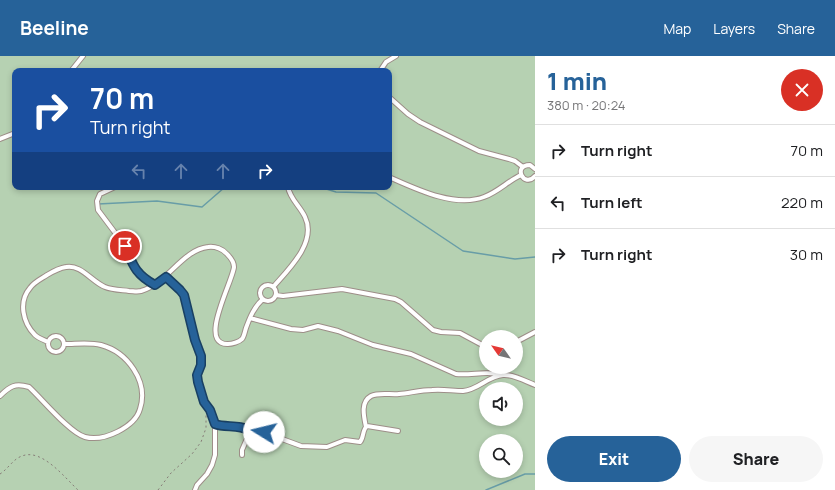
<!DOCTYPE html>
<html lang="en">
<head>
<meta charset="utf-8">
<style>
	body { margin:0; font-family:Manrope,sans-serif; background:#f6f6f6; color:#202124; height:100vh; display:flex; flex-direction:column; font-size:15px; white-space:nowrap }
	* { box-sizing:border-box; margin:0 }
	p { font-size:13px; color:#757577 }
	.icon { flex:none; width:22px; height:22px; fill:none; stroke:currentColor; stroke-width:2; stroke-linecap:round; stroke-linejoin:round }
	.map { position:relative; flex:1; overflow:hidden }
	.sheet { display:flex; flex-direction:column; background:#fff; width:300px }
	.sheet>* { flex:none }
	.top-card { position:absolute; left:12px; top:12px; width:380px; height:122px; border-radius:8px; box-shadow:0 2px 6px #0003; background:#1a4fa0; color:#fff; overflow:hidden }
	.needle { width:26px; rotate:304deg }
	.tools { position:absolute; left:479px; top:274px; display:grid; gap:8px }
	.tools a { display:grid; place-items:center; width:44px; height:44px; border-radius:50%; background:#fff; box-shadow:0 2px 6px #0003; font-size:20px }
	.pin { position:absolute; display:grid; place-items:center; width:34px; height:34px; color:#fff; margin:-17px; border:2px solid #fff; border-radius:50%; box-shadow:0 1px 4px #0007 }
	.me { position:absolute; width:44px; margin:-22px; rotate:279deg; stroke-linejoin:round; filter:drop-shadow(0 0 3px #0008) }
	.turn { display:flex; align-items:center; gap:14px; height:84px; padding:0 12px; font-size:18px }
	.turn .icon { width:52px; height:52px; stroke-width:2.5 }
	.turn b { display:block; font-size:28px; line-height:34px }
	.lanes { display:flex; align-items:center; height:38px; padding:0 12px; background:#0003; justify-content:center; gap:20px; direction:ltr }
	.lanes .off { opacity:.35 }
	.round { display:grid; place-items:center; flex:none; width:42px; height:42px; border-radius:21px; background:#f6f6f6 }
	.head { display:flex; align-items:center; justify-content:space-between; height:68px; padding:0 12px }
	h1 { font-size:24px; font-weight:800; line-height:30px; color:#266299 }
	.primary-button { display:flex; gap:8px; margin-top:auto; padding:8px 12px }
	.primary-button a { flex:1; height:46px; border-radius:24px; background:#266299; color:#fff; font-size:16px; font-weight:800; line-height:46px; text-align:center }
	.primary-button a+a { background:#f6f6f6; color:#202124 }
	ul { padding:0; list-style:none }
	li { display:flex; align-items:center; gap:12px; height:52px; padding:0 12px; border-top:1px solid #e0e0e0 }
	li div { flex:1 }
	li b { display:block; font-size:15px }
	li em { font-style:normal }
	header { display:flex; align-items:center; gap:24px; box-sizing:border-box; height:56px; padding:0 20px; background:#266299; color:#fff }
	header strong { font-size:19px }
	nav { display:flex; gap:22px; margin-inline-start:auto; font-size:14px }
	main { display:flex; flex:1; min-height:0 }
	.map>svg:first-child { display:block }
	.green { fill:#b6d1b2; fill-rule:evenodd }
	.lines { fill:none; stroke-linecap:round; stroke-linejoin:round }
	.stream { stroke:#689da7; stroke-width:1.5 }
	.minor-casing { stroke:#9d8e88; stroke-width:6 }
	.path { stroke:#867c77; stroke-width:1; stroke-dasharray:2 3; stroke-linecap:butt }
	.minor { stroke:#fff; stroke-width:4 }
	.route-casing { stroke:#194063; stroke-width:10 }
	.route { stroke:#266299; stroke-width:7 }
</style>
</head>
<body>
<header>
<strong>Beeline</strong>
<nav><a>Map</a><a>Layers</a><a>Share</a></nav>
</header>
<main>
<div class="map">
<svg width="535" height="434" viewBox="0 0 535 434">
	<rect width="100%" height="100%" fill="#f8e8e1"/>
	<path class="green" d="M0 0H535V434H0ZM15 15H389V131H15ZM486 281H516V311H486ZM486 333H516V363H486ZM486 385H516V415H486Z"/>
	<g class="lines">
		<path class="stream" d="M320 131 336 136 376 137 463 195 515 203 535 201
			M98 148 157 145 202 151 225 131
			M486 434 525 418H535"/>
		<defs>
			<path id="minor" d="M71 15 83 0
				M380 15 386 6 396 0
				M389 41 408 58 420 66 479 95 509 103 515 105 523 111
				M0 83 15 77
				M535 113 530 109C512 109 524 133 535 120
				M389 121C416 133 455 152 484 141 498 136 508 125 521 119
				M115 131 100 138 97 145 98 154 125 190 131 206 139 217 147 224 155 229
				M166 221 180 234 184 239 195 285 201 300V309L197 319 198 326 204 346 210 354 215 368V399L212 409 207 418 197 429 195 434
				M260 237a8 8 0 1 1 16 0a8 8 0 1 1-16 0Z
				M274 230C289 213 317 186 305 161 300 150 290 143 288 131
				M276 239 283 240 342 233 395 243 401 246 433 274 441 276 460 277 486 291
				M250 262 291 273 303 274 318 270 338 275 373 289 411 298 456 318C469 320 490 314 500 319
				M48 288a8 8 0 1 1 16 0a8 8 0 1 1-16 0Z
				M48 286C44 284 38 282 35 279 23 267 18 246 30 232 34 226 41 223 47 219 52 216 59 212 66 211 81 208 92 226 105 231 112 234 121 234 129 235 133 235 137 236 141 235 168 227 182 194 208 191 215 190 223 193 227 198 230 201 234 206 234 211 233 225 197 289 228 288 232 288 239 286 242 283 244 281 245 275 246 272 250 261 254 251 263 243
				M516 286 535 276
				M0 340C10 330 15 327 29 331 42 343 70 377 85 381 104 386 135 371 140 353 149 325 127 296 101 289 90 286 76 288 65 288
				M215 368C226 372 238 370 248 374L249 378 242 394V399
				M366 371C364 361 360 346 371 340 379 336 391 339 399 338 410 337 421 334 432 334 443 333 453 335 463 335 478 334 488 320 503 319 513 318 525 325 535 329
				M249 375 252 374 263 376 301 390 327 391 345 384 360 386C364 382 362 374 367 370L398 375"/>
		</defs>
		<use href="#minor" class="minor-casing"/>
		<path class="path" d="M0 418C8 413 13 403 22 400 42 392 65 422 78 434
			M158 434 171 417 192 398 201 386 206 372V358"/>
		<use href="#minor" class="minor"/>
	</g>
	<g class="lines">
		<defs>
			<path id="route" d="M125 190C133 209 135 218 155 229L166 221 180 234 184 239 195 284 201 300V309L197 319 198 326 204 346 210 354 215 368C225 372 241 368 249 375L252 374 264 376"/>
		</defs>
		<use href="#route" class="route-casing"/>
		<use href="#route" class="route"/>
	</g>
</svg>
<div class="tools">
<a><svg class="needle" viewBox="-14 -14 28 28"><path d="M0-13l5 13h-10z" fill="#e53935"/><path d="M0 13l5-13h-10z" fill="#757577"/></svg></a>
<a><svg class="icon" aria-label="sound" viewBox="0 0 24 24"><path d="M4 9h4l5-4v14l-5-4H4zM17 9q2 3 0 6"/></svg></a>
<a><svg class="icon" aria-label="search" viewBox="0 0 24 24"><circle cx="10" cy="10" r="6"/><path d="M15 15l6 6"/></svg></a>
</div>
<div class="pin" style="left:125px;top:190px;background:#d93025"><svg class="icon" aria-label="arrive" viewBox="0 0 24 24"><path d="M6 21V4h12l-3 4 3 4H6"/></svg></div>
<svg class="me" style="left:264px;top:376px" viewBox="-20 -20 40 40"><circle r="19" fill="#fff"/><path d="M0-13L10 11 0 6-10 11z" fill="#266299"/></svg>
<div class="top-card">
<div class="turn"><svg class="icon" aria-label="right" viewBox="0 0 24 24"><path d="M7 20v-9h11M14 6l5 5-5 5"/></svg><div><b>70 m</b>Turn right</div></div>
<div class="lanes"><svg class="icon off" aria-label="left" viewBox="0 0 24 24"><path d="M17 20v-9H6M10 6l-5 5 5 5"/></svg><svg class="icon off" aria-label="ahead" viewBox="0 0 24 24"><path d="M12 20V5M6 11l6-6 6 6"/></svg><svg class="icon off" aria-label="ahead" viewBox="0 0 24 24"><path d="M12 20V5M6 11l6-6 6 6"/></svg><svg class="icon" aria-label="right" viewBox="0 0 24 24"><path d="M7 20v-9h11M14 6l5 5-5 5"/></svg></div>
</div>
</div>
<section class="sheet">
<div class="head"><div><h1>1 min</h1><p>380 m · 20:24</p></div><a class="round" style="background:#d93025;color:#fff"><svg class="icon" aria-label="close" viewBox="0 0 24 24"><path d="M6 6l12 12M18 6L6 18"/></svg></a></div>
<ul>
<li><svg class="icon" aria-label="right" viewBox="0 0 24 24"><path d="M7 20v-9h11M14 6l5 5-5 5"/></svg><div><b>Turn right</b></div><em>70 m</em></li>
<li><svg class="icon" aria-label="left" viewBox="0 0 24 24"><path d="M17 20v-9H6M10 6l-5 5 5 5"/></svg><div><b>Turn left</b></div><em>220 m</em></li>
<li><svg class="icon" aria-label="right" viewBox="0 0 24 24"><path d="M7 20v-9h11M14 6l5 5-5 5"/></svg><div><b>Turn right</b></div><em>30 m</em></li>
</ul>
<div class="primary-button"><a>Exit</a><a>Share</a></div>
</section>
</main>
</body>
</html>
